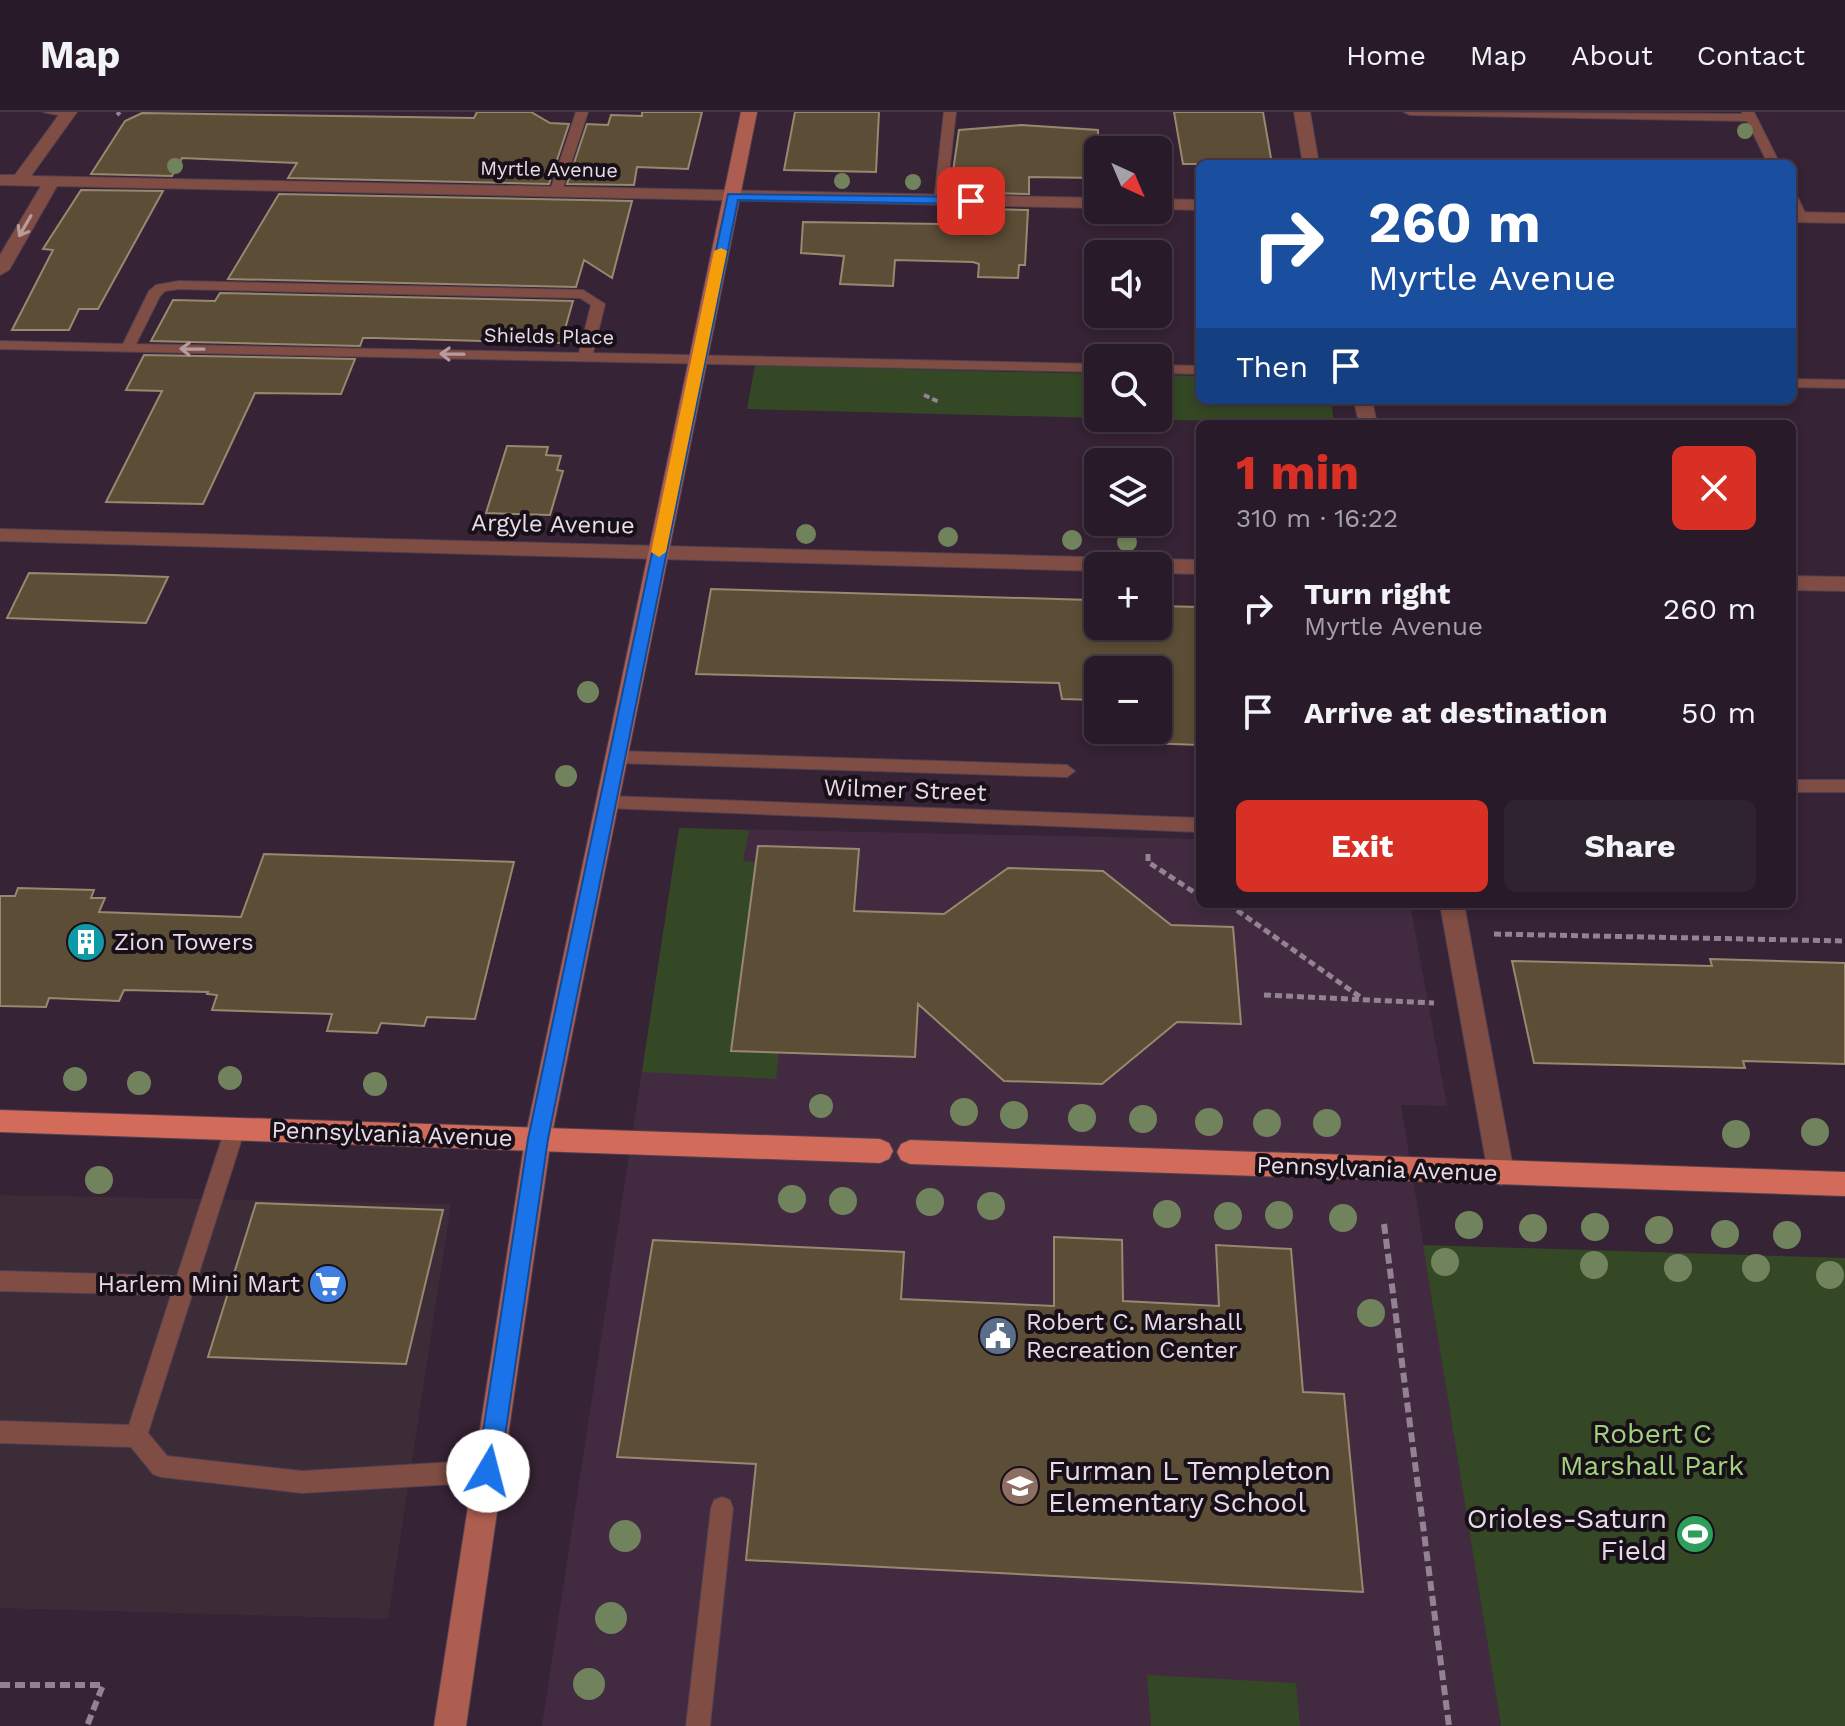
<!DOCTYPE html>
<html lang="en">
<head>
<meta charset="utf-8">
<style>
	body { margin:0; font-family:"Work Sans",sans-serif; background:#302330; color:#f1f3f6; height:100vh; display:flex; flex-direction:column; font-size:30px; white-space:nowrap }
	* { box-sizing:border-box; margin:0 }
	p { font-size:26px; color:#a5a1a8 }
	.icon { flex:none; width:44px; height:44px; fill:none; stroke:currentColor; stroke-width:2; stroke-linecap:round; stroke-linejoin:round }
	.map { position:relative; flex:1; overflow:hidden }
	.side { position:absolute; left:1196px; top:308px; width:600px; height:488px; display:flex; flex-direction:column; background:#281a28; border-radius:12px; box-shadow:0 4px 12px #0003,0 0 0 2px #443845 }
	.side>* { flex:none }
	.top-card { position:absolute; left:1196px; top:48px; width:600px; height:244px; border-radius:12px; box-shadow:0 4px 12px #0003,0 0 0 2px #443845; background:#1a4fa0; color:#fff; overflow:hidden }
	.needle { width:52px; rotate:136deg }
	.controls { position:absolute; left:1084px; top:24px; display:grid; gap:16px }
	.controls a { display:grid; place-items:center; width:88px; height:88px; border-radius:12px; background:#281a28; box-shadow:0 4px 12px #0003,0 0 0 2px #443845; font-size:40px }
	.pin { position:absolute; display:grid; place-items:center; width:68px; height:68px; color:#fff; margin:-34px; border-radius:16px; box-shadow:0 4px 12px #0006 }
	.me { position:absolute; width:88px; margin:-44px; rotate:8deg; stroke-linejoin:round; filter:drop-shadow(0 0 6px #0008) }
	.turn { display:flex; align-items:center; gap:28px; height:168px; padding:0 40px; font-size:36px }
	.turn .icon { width:104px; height:104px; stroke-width:2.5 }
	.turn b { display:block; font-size:56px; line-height:68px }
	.then { display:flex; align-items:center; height:76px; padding:0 40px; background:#0003; gap:16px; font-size:30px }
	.round { display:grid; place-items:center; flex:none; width:84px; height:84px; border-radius:12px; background:#302330 }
	.headline { display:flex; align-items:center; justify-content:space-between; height:136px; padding:0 40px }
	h1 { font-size:48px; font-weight:700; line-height:60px; color:#d93025 }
	.cta { display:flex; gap:16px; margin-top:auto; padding:16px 40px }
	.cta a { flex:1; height:92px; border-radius:12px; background:#d93025; color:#fff; font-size:32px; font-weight:700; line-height:92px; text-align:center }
	.cta a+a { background:#302330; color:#f1f3f6 }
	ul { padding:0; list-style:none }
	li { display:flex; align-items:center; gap:24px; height:104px; padding:0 40px }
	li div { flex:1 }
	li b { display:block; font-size:30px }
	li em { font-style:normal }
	header { display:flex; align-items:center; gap:48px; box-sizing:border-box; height:112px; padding:0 40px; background:#281a28; border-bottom:2px solid #443845 }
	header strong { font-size:38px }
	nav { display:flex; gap:44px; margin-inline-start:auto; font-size:28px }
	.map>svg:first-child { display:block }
	.commercial { fill:#3c2c38 }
	.built { fill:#422b41 }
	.green { fill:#344825 }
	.building { fill:#5c4d36; stroke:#98886f; stroke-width:2 }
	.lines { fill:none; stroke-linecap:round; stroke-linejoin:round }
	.lane-casing { stroke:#524051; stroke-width:2 }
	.street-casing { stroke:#524051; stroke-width:2 }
	.secondary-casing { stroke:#524051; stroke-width:2 }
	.primary-casing { stroke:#524051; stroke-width:2 }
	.path-far2 { stroke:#938392; stroke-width:4; stroke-dasharray:6 3; stroke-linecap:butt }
	.path-far1 { stroke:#938392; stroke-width:5; stroke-dasharray:7 4; stroke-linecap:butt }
	.path { stroke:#938392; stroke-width:6; stroke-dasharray:10 5; stroke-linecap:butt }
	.lane { fill:#7f4d43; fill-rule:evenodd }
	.street { fill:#7f4d43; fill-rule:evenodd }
	.secondary { fill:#ae5e50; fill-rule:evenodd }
	.primary { fill:#d26b59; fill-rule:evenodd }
	.tree { fill:#71835c }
	.oneway { stroke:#b99b9d }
	.route { fill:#1a73e8; stroke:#114b97; stroke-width:2 }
	.slow { fill:#f59e0b }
	.labels { text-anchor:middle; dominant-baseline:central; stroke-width:8; stroke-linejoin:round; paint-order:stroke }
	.far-street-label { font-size:20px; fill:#e8dbe7; stroke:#181018 }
	.street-label { font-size:24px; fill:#e8dbe7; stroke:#181018 }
	.poi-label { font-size:24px; fill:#e8dbe7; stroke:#181018; text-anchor:start }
	.near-park-label { font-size:28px; fill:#a1d27b; stroke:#181018 }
	.near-poi-label { font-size:28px; fill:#e8dbe7; stroke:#181018; text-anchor:start }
</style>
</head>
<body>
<header>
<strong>Map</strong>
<nav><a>Home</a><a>Map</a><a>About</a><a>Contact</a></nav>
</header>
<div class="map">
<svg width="1845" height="1614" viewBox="0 0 1845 1614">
	<rect width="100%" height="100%" fill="#362335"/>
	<path class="commercial" d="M0 1083 451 1092 388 1507 0 1496Z"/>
	<path class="built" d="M679 716 1200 727V792H1410L1447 994 1401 993 1501 1614H542Z"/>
	<path class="green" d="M755 253 1098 262V306H1158V263L1200 264V288H1331L1334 312 747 297Z
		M679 716 749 718 743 749 756 750 731 938 779 940 776 967 642 960Z
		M1423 1133 1845 1146V1614H1501Z
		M1147 1563 1296 1571 1300 1614H1151Z"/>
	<path class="building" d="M477 0H531L550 11 569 12 549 72 288 66 297 51 182 46 172 64 91 62 125 9 142 1 474 6Z
		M642 0H702L688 57 637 55 634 73 567 72 587 12 608 13 611 3 642 4Z
		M795 0H879L876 60 784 58Z
		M1174 0H1263L1272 52H1183Z
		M1021 13 1098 18V66L1029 65V82L950 80 959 18Z
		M81 78 163 79 98 197H79L69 218H12L53 138 43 137Z
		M279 82 632 89 612 166 584 148 576 175 228 167Z
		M947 96 1028 98 1025 153H1019L1018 166 978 165 979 152 973 150 895 148 893 174 840 172 844 144 801 141 803 110 944 112Z
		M220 181 573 189 561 231 375 226H363L360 234 151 229 173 188 215 189Z
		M144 243 355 247 341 282 255 281 203 392 106 390 162 279 126 278Z
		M507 334 548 335 546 343 561 344 557 358 563 359 550 403 486 401Z
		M29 461 113 463 168 465 146 511 7 506Z
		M711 477 1090 488V491L1098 492V514H1158V494L1200 495V633L1145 631 1144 618H1158V558H1098V588L1062 587 1059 571 696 562Z
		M758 734 859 737 854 799 944 802 1008 756 1103 759 1171 813 1233 815 1241 912 1177 910 1102 972 1004 969 918 892 915 945 731 939Z
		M264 742 514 750 475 907 427 905 424 914 381 911 377 921 327 919 332 902 212 898 217 883 207 882 208 880 124 878 119 889 49 886 46 895 0 894V784H15L18 776 94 778 91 786H105L99 800 241 805Z
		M1710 847 1845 851V952L1743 949 1745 956 1534 951 1512 849 1712 854Z
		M256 1091 443 1098 406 1252 208 1245Z
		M1054 1125 1122 1128 1123 1189 1219 1194 1216 1133 1291 1137 1303 1280 1344 1282 1363 1480 746 1448 756 1352 617 1345 653 1128 904 1140 901 1187 1054 1194Z"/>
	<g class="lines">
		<defs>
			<path id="lane" d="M43 0H71L73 2 67 5Z
				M576 0H588L562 79 552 82 550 79Z
				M944 0H956L946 88 940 92 934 88Z
				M1404 0 1743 2 1742 0H1754L1780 52H1768L1747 9 1410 3Z
				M1792 82 1798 86 1807 105 1805 108 1795 105Z
				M179 169 583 178 605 192 593 241 1098 252V260L0 237V229L123 232 149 179 156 173ZM179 177 580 186 591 193 579 241 136 232 160 184 165 179Z
				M1158 253 1200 254V262L1158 261Z
				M1792 267 1845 268V276L1792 275Z
				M617 639 1067 653 1075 659 1067 665 617 651 609 645Z
				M1792 668H1845V680H1792Z
				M607 684 1200 706V720L607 696 598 690Z
				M235 1009 242 1011 245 1017 148 1321 167 1344 302 1359 488 1348 496 1351 499 1359 496 1367 488 1370 302 1381 161 1365 153 1362 131 1335 0 1331V1309L129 1313 171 1183 0 1179V1159L177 1164 225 1017 228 1011Z
				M722 1385 730 1388 733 1396 710 1614H686L711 1396 714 1388Z"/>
			<path id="street" d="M61 0H77L31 64 1098 86V96L57 74 9 158 0 163V143L41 74 0 73V63H15Z
				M1294 0H1310L1319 52H1303Z
				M1158 87 1200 88V98L1158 97Z
				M1792 100 1845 101V111L1792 110Z
				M1354 288H1372L1377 312H1359Z
				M0 417 1200 448V462L1158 461V454H1098V459L0 429Z
				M1792 464 1845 465V479L1792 478Z
				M1440 792H1464L1514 1061 1510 1069 1501 1073 1492 1069 1488 1061Z"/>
			<path id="secondary" d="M741 0H757L551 1027 466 1614H434L525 1027Z"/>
			<path id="primary" d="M0 998 880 1027 889 1031 893 1039 889 1047 880 1051 0 1020Z
				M910 1028 1845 1060V1084L910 1052 901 1048 897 1040 901 1032Z"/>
		</defs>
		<use href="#lane" class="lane-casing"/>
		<use href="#street" class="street-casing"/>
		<use href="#secondary" class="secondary-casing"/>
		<use href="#primary" class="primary-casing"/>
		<path class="path-far2" d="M117 3 120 0
			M924 283 939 290"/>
		<path class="path-far1" d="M1148 742V750L1200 784
			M1228 792 1363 887
			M1494 822 1845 829
			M1264 883 1434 891"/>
		<path class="path" d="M1384 1112 1449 1614
			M0 1573H103L87 1614"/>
		<use href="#lane" class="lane"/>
		<use href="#street" class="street"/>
		<use href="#secondary" class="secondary"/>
		<use href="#primary" class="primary"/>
	</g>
	<g class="tree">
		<circle cx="1745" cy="19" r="8"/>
		<circle cx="175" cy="54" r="8"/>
		<circle cx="842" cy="69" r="8"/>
		<circle cx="913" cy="70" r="8"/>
		<circle cx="806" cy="422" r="10"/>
		<circle cx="948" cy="425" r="10"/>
		<circle cx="1072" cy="428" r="10"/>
		<circle cx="1127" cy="430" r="10"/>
		<circle cx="588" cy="580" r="11"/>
		<circle cx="566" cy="664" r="11"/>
		<circle cx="230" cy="966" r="12"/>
		<circle cx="75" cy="967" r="12"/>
		<circle cx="139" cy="971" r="12"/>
		<circle cx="375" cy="972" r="12"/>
		<circle cx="821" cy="994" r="12"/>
		<circle cx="964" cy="1000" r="14"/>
		<circle cx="1014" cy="1003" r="14"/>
		<circle cx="1082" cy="1006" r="14"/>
		<circle cx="1143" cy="1007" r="14"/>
		<circle cx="1209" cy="1010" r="14"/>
		<circle cx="1267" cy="1011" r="14"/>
		<circle cx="1327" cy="1011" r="14"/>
		<circle cx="1815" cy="1020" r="14"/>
		<circle cx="1736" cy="1022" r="14"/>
		<circle cx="99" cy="1068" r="14"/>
		<circle cx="792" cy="1087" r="14"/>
		<circle cx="843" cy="1089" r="14"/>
		<circle cx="930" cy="1090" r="14"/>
		<circle cx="991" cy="1094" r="14"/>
		<circle cx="1167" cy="1102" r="14"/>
		<circle cx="1279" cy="1103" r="14"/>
		<circle cx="1228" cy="1104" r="14"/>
		<circle cx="1343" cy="1106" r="14"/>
		<circle cx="1469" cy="1113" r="14"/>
		<circle cx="1595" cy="1115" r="14"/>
		<circle cx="1533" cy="1116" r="14"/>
		<circle cx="1659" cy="1118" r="14"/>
		<circle cx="1725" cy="1122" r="14"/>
		<circle cx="1787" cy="1123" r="14"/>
		<circle cx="1445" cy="1150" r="14"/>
		<circle cx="1594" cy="1153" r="14"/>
		<circle cx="1678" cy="1156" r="14"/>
		<circle cx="1756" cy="1156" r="14"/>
		<circle cx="1830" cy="1163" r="14"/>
		<circle cx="1371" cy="1201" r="14"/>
		<circle cx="625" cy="1424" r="16"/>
		<circle cx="611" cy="1506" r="16"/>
		<circle cx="589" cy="1572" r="16"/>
	</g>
	<defs><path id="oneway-shaft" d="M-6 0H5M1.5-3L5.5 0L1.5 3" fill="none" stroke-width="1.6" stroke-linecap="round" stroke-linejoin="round" transform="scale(2)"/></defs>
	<g class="oneway">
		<use href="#oneway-shaft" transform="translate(25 114) rotate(120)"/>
		<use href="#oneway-shaft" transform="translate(192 237) rotate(-179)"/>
		<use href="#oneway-shaft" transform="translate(452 242) rotate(-179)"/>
	</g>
	<path class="route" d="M728 82 971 85 977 89 971 92 738 88 548 1027 500 1359 496 1366 488 1370 480 1366 477 1359 528 1027Z"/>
	<path class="slow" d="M721 136 727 139 666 440 659 445 651 440 714 139Z"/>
	<defs>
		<symbol id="building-disc" viewBox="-11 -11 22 22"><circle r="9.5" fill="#0f9aa8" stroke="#181018"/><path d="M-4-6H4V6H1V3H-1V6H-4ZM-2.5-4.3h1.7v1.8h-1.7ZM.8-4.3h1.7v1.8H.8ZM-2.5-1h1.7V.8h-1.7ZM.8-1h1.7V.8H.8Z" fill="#fff"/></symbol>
		<symbol id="supermarket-disc" viewBox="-11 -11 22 22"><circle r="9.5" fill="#3f7fe0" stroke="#181018"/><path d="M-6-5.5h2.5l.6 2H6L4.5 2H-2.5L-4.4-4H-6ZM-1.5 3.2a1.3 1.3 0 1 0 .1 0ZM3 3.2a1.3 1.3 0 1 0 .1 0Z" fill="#fff"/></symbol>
		<symbol id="civic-disc" viewBox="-11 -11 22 22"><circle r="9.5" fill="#5c6f8a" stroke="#181018"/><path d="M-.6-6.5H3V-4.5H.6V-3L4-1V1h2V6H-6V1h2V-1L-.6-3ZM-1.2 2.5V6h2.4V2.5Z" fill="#fff"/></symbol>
		<symbol id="school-disc" viewBox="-11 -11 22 22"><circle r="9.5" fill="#8d6e63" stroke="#181018"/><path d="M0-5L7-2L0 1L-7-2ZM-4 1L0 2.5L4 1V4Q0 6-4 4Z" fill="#fff"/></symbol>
		<symbol id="stadium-disc" viewBox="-11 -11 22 22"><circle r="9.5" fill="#2e9e5b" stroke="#181018"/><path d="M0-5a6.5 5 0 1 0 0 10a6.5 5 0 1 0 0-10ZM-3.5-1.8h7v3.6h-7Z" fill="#fff"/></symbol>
	</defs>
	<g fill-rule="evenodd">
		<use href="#building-disc" x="64" y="808" width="44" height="44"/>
		<use href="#supermarket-disc" x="306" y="1150" width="44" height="44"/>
		<use href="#civic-disc" x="976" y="1202" width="44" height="44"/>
		<use href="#school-disc" x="998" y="1352" width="44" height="44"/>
		<use href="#stadium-disc" x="1673" y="1400" width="44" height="44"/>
	</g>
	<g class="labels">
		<g class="far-street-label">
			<text transform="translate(549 57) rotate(1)">Myrtle Avenue</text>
			<text transform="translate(549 224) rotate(1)">Shields Place</text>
		</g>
		<g class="street-label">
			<text transform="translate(553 412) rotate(1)">Argyle Avenue</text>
			<text transform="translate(905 678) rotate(2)">Wilmer Street</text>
			<text transform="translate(392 1022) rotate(2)">Pennsylvania Avenue</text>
			<text transform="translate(1377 1057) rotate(2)">Pennsylvania Avenue</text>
		</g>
		<g class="poi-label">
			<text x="114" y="830">Zion Towers</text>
			<text x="300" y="1172" text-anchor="end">Harlem Mini Mart</text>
			<text x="1026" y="1210">Robert C. Marshall<tspan x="1026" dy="28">Recreation Center</tspan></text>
		</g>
		<g class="near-park-label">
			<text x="1652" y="1321">Robert C<tspan x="1652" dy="32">Marshall Park</tspan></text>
		</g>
		<g class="near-poi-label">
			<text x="1048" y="1358">Furman L Templeton<tspan x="1048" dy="32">Elementary School</tspan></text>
			<text x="1667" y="1406" text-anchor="end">Orioles-Saturn<tspan x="1667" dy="32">Field</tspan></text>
		</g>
	</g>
</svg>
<div class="controls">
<a><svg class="needle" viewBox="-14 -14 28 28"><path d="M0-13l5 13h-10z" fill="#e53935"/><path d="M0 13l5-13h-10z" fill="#a5a1a8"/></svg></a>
<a><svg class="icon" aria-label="sound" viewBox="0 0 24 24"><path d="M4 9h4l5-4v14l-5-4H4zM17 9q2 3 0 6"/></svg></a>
<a><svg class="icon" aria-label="search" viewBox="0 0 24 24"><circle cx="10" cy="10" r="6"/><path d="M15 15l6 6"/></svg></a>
<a><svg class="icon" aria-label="layers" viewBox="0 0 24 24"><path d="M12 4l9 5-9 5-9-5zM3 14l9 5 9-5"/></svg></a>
<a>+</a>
<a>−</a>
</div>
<div class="pin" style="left:971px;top:89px;background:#d93025"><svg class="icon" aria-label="arrive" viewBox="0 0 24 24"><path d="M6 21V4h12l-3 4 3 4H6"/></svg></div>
<svg class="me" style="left:488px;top:1359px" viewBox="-20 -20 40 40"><circle r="19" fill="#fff"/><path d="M0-13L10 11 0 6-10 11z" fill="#1a73e8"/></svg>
<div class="top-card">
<div class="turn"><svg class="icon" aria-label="right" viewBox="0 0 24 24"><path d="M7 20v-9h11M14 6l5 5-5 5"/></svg><div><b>260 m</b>Myrtle Avenue</div></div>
<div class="then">Then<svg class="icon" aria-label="arrive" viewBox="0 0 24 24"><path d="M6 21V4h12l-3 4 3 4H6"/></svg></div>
</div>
<section class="side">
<div class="headline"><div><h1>1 min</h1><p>310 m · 16:22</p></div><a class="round" style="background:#d93025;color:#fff"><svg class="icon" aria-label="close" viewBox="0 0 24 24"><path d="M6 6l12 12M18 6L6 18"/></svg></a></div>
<ul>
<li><svg class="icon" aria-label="right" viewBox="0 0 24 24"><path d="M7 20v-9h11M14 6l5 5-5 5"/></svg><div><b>Turn right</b><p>Myrtle Avenue</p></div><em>260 m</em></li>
<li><svg class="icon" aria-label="arrive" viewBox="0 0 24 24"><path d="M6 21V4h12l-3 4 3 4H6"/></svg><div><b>Arrive at destination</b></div><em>50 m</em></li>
</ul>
<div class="cta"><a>Exit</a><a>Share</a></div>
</section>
</div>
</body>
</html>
